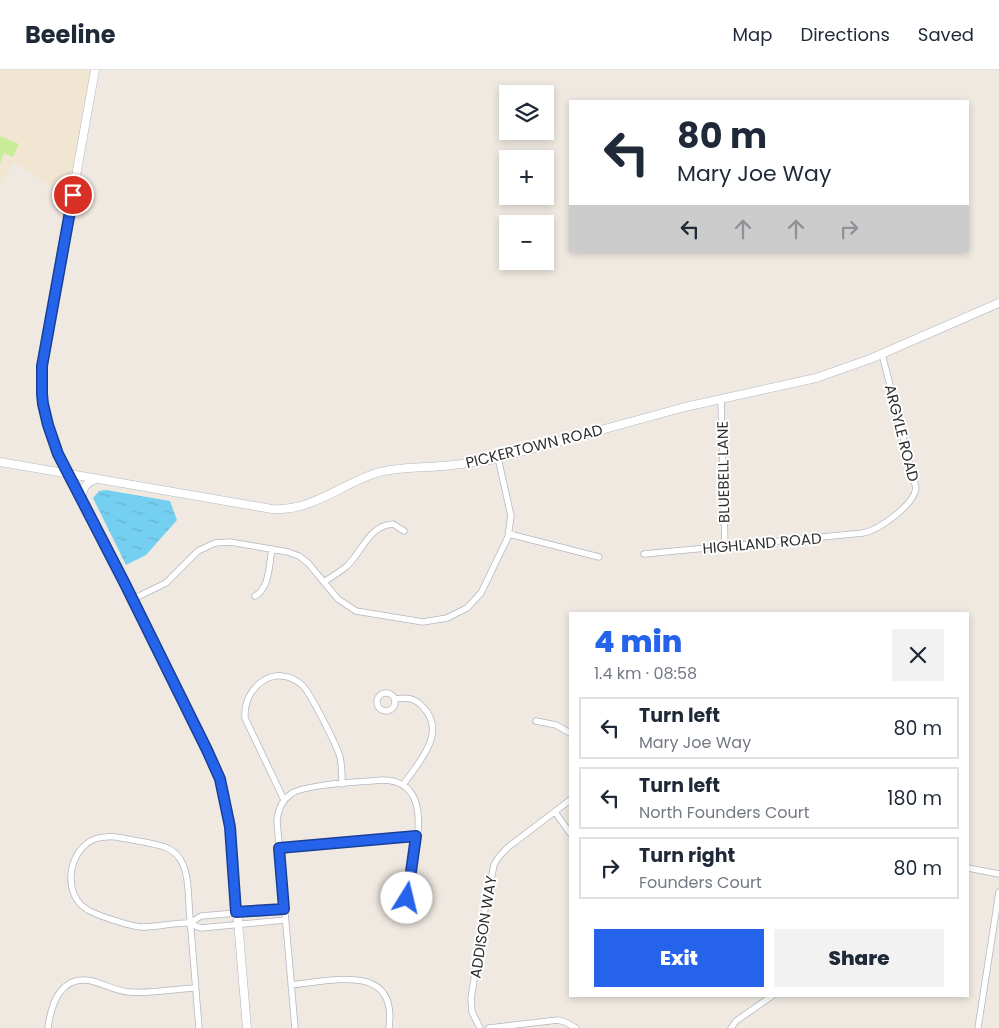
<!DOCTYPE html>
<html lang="en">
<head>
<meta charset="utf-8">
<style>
	body { margin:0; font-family:Poppins,sans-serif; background:#f2f2f3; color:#1f2937; height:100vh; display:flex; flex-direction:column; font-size:19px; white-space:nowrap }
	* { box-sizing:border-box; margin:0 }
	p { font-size:16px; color:#747a83 }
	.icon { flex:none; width:28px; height:28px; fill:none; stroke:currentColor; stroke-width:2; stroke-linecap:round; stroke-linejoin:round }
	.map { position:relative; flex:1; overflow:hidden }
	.side { position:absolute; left:569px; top:542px; width:400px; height:385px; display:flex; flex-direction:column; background:#fff; border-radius:0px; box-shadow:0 2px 8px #0003 }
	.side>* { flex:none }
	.banner { position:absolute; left:569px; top:30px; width:400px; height:152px; border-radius:0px; box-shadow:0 2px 8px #0003; background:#fff; color:#1f2937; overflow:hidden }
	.fabs { position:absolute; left:499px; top:15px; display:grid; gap:10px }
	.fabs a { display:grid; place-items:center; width:55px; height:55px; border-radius:0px; background:#fff; box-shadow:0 2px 8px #0003; font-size:25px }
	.pin { position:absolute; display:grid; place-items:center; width:42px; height:42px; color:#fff; margin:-21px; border:2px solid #fff; border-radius:50%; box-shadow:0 1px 5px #0007 }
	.me { position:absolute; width:55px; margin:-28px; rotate:9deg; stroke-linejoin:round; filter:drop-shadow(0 0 4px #0008) }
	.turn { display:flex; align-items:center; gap:18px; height:105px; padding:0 25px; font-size:22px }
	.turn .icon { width:65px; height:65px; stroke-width:2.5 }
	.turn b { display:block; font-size:35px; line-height:42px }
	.lanes { display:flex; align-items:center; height:48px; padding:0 25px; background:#0003; justify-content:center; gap:25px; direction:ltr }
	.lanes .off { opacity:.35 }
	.round { display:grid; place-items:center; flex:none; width:52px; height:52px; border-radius:0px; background:#f2f2f3 }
	.headline { display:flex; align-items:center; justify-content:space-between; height:85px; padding:0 25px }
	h1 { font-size:30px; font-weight:800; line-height:38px; color:#2563eb }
	.primary-button { display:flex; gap:10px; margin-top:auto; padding:10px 25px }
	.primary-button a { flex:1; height:58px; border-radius:0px; background:#2563eb; color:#fff; font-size:20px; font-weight:800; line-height:58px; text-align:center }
	.primary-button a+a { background:#f2f2f3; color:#1f2937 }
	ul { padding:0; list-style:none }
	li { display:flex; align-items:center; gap:15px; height:62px; margin:0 10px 8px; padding:0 15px; border:2px solid #e0e1e3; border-radius:0px }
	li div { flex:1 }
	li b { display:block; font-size:19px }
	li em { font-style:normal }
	header { display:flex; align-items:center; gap:30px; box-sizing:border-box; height:70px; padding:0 25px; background:#fff; border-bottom:1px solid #e0e1e3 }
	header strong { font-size:24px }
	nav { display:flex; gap:28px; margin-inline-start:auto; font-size:18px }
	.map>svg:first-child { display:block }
	.education { fill:#f0e6d1 }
	.pitch { fill:#c9ec9a }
	.water { fill:url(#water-ripples) }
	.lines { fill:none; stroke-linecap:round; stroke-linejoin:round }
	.street-casing { stroke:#b4b7c1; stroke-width:7 }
	.secondary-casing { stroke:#b4b7c1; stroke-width:9 }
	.street { stroke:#fff; stroke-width:5.5 }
	.secondary { stroke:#fff; stroke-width:8 }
	.route-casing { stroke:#184099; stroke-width:12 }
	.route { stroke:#2563eb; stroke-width:9 }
	.labels { text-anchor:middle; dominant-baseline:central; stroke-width:4; stroke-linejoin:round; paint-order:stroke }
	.street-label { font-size:15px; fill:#2e2e2e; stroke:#fff }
</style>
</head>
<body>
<header>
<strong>Beeline</strong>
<nav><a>Map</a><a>Directions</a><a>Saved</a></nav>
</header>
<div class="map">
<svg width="999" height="958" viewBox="0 0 999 958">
	<defs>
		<pattern id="water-ripples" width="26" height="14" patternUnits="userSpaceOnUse" patternTransform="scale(1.25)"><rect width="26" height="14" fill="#75cff0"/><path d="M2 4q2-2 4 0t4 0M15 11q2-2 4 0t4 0" fill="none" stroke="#66b2ce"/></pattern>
	</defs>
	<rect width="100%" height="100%" fill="#efe9e1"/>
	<path class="education" d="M0 0H95L72 131 14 92 0 115Z"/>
	<path class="pitch" d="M0 66 19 74 13 87 4 83 0 94Z"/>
	<path class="water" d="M106 420 170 431 177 450 146 485 126 495 93 428 99 421Z"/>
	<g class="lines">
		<defs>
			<path id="street" d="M721 329 725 476
				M509 464 599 487
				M644 484 863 463C879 460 914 435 916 418L882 284
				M324 512C331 507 340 502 347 496 363 481 368 456 393 454L404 461
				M255 526C270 518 269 494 272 479
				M133 529 166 513 198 481 215 473 230 472 288 482 299 486 308 493 338 529 356 541 423 552 447 548 467 538 481 523 508 467 511 446 498 388
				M377 632a9 9 0 1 1 18 0a9 9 0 1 1-18 0Z
				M395 629C407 627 415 628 423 637 448 663 418 693 403 715
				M536 651 556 655 570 663
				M284 730 245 648C243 616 276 592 302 615 310 622 337 676 340 687 342 696 342 705 342 714
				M555 742 570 763
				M279 778 417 766
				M968 798 999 804
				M390 832a9 9 0 1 1 18 0a9 9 0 1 1-18 0Z
				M190 853 201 846 284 839
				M291 915C332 911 398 892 389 958
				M48 958C51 934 61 904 92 911 104 914 116 921 129 922 150 924 174 919 195 918
				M199 958C196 921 193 885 190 848 188 832 190 803 180 789 172 776 157 775 144 772 128 770 110 763 95 769 68 779 61 825 88 840 96 845 132 857 142 857 157 857 172 853 187 853 192 853 196 857 201 858L285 850
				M295 958 277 751C278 740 282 730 291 724 304 714 363 712 382 710 438 710 414 783 409 816L405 825
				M480 958 472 942 471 929 484 844 494 795 498 788 507 778 570 730
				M489 958 558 950 565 952 576 958
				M731 958 736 951 772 926
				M978 958 999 822"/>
			<path id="secondary" d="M95 0 42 296 41 324 43 334 48 355 58 384 124 513 207 680 220 709 230 757 247 958
				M0 392 272 439C313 442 343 412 380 402 400 397 421 398 442 396 458 395 475 392 491 390L685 337 816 308 870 289 999 233
				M82 430C81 420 86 412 96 409"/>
		</defs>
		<use href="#street" class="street-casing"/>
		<use href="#secondary" class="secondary-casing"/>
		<use href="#street" class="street"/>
		<use href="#secondary" class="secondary"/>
	</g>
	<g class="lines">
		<defs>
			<path id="route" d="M73 125 42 296V324L43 334 48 355 58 384 124 512 207 680 220 709 230 757 236 842 284 839 279 778 416 766 409 816 405 825 407 828"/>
		</defs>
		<use href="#route" class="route-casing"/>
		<use href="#route" class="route"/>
	</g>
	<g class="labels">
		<g class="street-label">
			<text transform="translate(902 363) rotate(76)">ARGYLE ROAD</text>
			<text transform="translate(534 376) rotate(-14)">PICKERTOWN ROAD</text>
			<text transform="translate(723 402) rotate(-91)">BLUEBELL LANE</text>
			<text transform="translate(762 473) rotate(-5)">HIGHLAND ROAD</text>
			<text transform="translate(483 857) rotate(-81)">ADDISON WAY</text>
		</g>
	</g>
</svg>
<div class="fabs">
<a><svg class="icon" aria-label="layers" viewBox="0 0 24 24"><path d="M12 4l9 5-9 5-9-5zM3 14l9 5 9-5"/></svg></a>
<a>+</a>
<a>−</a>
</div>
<div class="pin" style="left:73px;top:125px;background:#d93025"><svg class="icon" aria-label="arrive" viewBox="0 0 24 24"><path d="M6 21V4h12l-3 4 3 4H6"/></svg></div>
<svg class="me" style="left:407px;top:828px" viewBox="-20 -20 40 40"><circle r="19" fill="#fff"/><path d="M0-13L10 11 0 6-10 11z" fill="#2563eb"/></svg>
<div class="banner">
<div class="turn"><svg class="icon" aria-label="left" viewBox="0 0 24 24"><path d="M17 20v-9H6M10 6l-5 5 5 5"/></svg><div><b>80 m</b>Mary Joe Way</div></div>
<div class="lanes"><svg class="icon" aria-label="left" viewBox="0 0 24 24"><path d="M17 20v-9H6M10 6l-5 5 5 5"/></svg><svg class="icon off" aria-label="ahead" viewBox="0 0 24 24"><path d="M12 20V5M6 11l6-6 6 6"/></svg><svg class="icon off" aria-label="ahead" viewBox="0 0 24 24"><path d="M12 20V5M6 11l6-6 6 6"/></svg><svg class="icon off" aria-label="right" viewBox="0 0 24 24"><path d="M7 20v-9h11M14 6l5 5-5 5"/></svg></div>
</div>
<section class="side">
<div class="headline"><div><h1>4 min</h1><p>1.4 km · 08:58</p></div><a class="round"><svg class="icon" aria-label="close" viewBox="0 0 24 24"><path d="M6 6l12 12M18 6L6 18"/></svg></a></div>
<ul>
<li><svg class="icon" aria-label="left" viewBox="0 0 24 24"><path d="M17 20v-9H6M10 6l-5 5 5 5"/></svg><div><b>Turn left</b><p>Mary Joe Way</p></div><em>80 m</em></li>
<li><svg class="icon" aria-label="left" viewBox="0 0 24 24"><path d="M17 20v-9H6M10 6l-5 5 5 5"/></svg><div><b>Turn left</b><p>North Founders Court</p></div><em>180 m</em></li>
<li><svg class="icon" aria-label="right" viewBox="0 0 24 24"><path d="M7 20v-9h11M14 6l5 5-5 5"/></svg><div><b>Turn right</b><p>Founders Court</p></div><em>80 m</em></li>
</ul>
<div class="primary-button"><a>Exit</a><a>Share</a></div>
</section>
</div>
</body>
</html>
